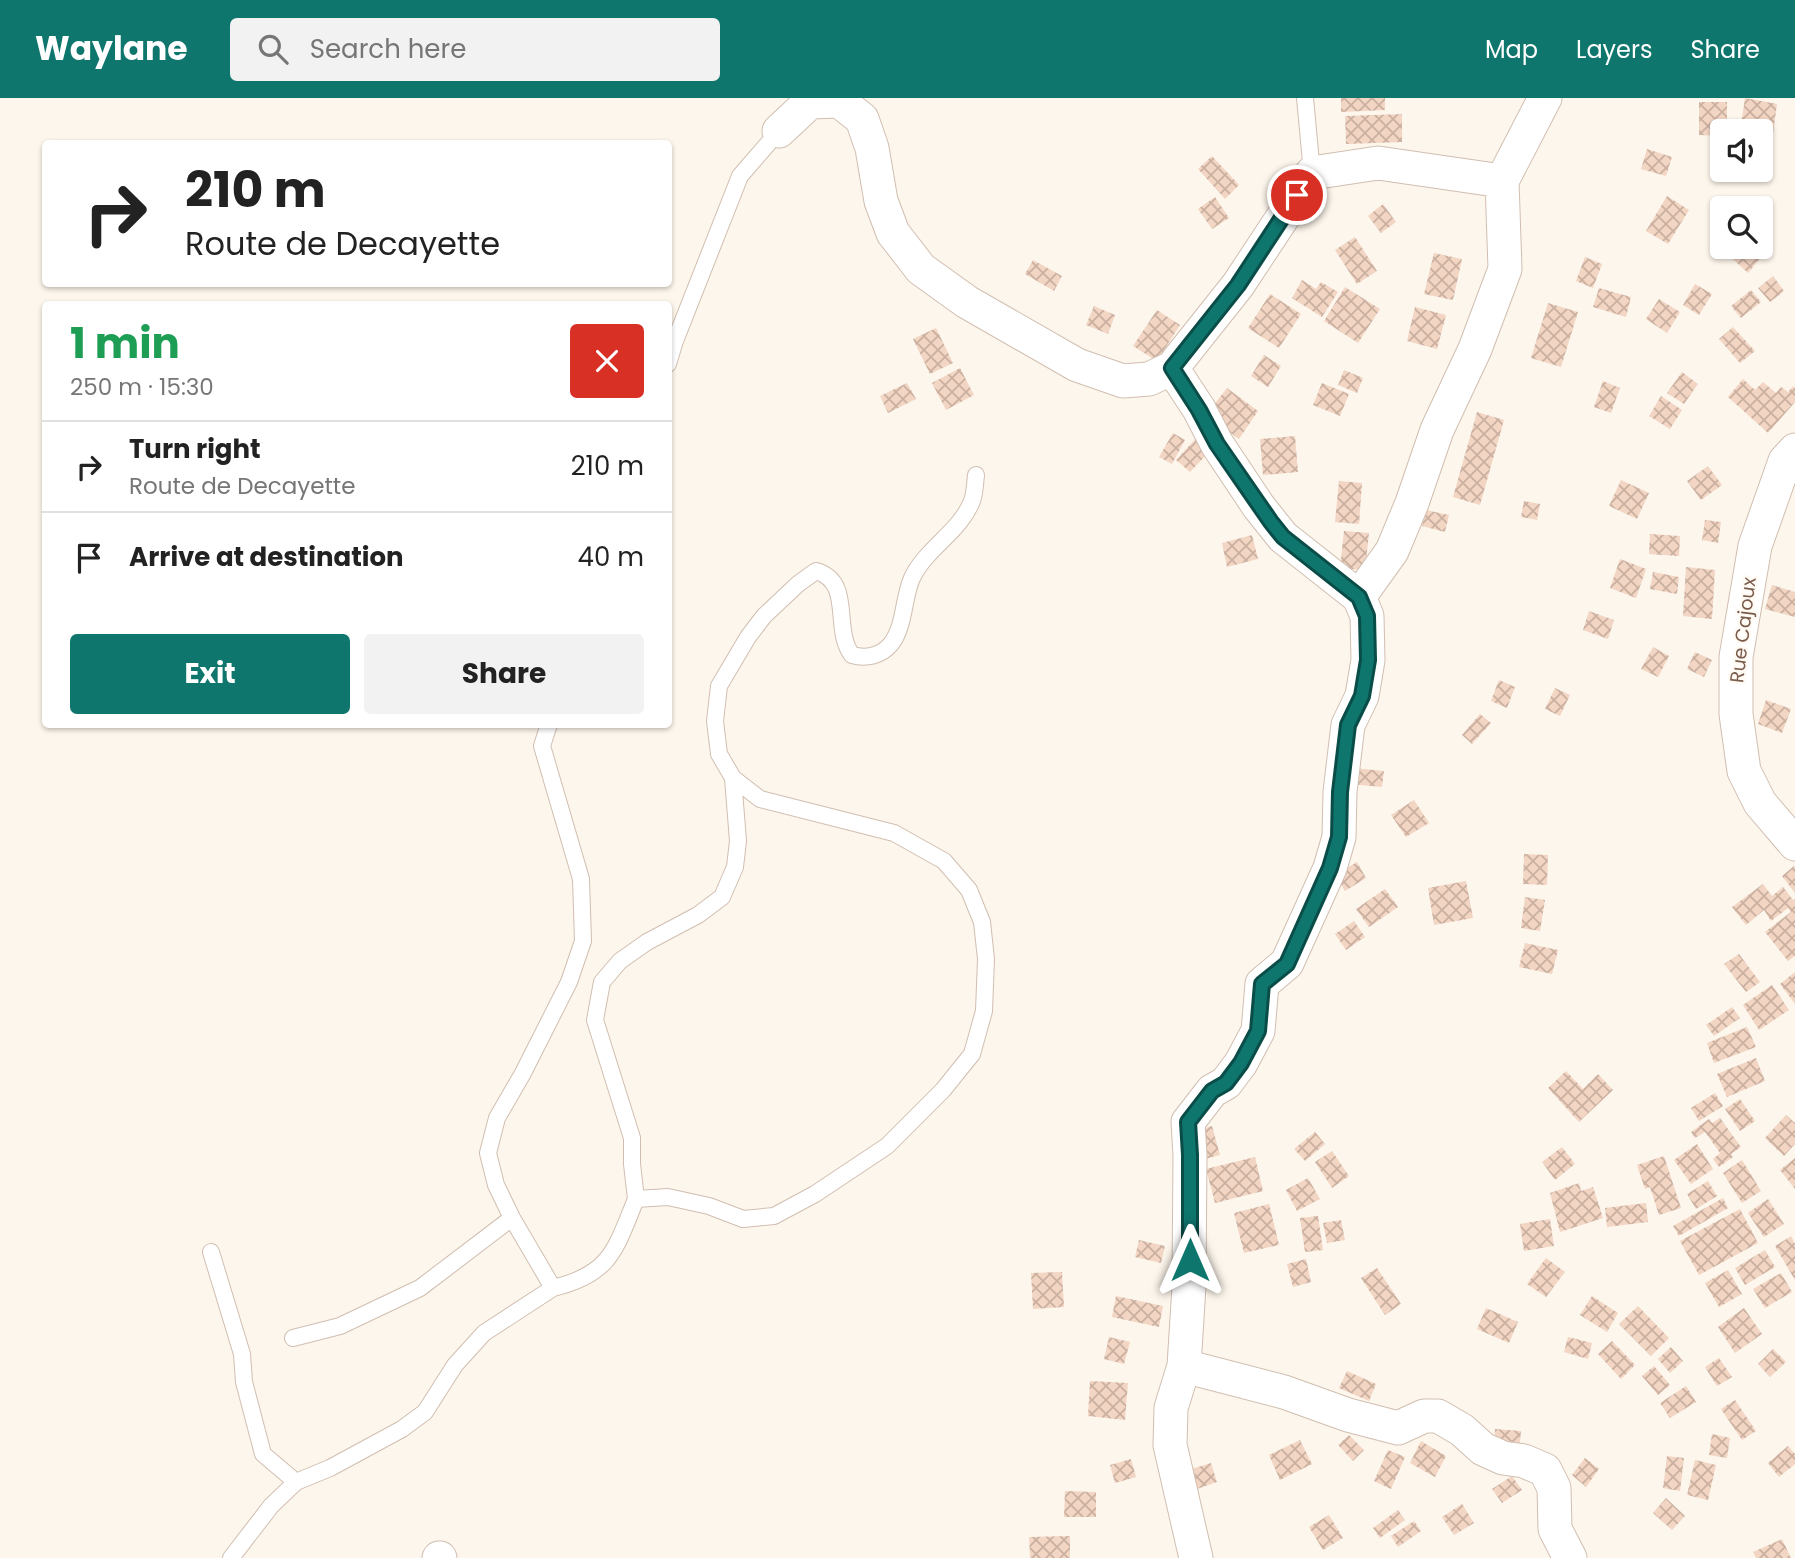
<!DOCTYPE html>
<html lang="en">
<head>
<meta charset="utf-8">
<style>
	body { margin:0; font-family:Poppins,sans-serif; background:#f2f2f2; color:#222; height:100vh; display:flex; flex-direction:column; font-size:26px; white-space:nowrap }
	* { box-sizing:border-box; margin:0 }
	p { font-size:23px; color:#767676 }
	.icon { flex:none; width:38px; height:38px; fill:none; stroke:currentColor; stroke-width:2; stroke-linecap:round; stroke-linejoin:round }
	.map { position:relative; flex:1; overflow:hidden }
	.panel { position:absolute; left:42px; top:203px; width:630px; height:427px; display:flex; flex-direction:column; background:#fff; border-radius:7px; box-shadow:0 2px 5px #0004 }
	.panel>* { flex:none }
	.hud { position:absolute; left:42px; top:42px; width:630px; height:147px; border-radius:7px; box-shadow:0 2px 5px #0004; background:#fff; color:#222; overflow:hidden }
	.controls { position:absolute; left:1710px; top:21px; display:grid; gap:14px }
	.controls a { display:grid; place-items:center; width:63px; height:63px; border-radius:7px; background:#fff; box-shadow:0 2px 5px #0004; font-size:35px }
	.pin { position:absolute; display:grid; place-items:center; width:60px; height:60px; color:#fff; margin:-30px; border:4px solid #fff; border-radius:50%; box-shadow:0 2px 7px #0007 }
	.me { position:absolute; width:77px; margin:-38px; rotate:0deg; stroke-linejoin:round; filter:drop-shadow(0 0 5px #0008) }
	.turn { display:flex; align-items:center; gap:24px; height:147px; padding:0 28px; font-size:32px }
	.turn .icon { width:91px; height:91px; stroke-width:2.5 }
	.turn b { display:block; font-size:49px; line-height:60px }
	.round { display:grid; place-items:center; flex:none; width:74px; height:74px; border-radius:7px; background:#f2f2f2 }
	.head { display:flex; align-items:center; justify-content:space-between; height:119px; padding:0 28px }
	h1 { font-size:42px; font-weight:700; line-height:52px; color:#1e9e55 }
	.primary-button { display:flex; gap:14px; margin-top:auto; padding:14px 28px }
	.primary-button a { flex:1; height:80px; border-radius:7px; background:#0f766e; color:#fff; font-size:28px; font-weight:700; line-height:80px; text-align:center }
	.primary-button a+a { background:#f2f2f2; color:#222 }
	ul { padding:0; list-style:none }
	li { display:flex; align-items:center; gap:21px; height:91px; padding:0 28px; border-top:2px solid #e0e0e0 }
	li div { flex:1 }
	li b { display:block; font-size:26px }
	li em { font-style:normal }
	header { display:flex; align-items:center; gap:42px; box-sizing:border-box; height:98px; padding:0 35px; background:#0f766e; color:#fff }
	header strong { font-size:33px }
	nav { display:flex; gap:38px; margin-inline-start:auto; font-size:24px }
	.search { width:490px; height:63px; background:#f2f2f2; display:flex; align-items:center; gap:18px; box-sizing:border-box; padding:0 24px; border-radius:7px; color:#767676; font-size:26px }
	.map>svg:first-child { display:block }
	.building { fill:url(#building-cross-hatch) }
	.lines { fill:none; stroke-linecap:round; stroke-linejoin:round }
	.service-casing { stroke:#d1beb0; stroke-width:18 }
	.minor-casing { stroke:#d1beb0; stroke-width:35 }
	.service { stroke:#fff; stroke-width:16 }
	.minor { stroke:#fff; stroke-width:33 }
	.route-casing { stroke:#0a4d48; stroke-width:18 }
	.route { stroke:#0f766e; stroke-width:12 }
	.labels { text-anchor:middle; dominant-baseline:central; stroke-width:5; stroke-linejoin:round; paint-order:stroke }
	.street-label { font-size:19px; fill:#7a5c4d; stroke:#fffaf3 }
</style>
</head>
<body>
<header>
<strong>Waylane</strong>
<div class="search"><svg class="icon" aria-label="search" viewBox="0 0 24 24"><circle cx="10" cy="10" r="6"/><path d="M15 15l6 6"/></svg>Search here</div>
<nav><a>Map</a><a>Layers</a><a>Share</a></nav>
</header>
<div class="map">
<svg width="1795" height="1460" viewBox="0 0 1795 1460">
	<defs>
		<pattern id="building-cross-hatch" width="8" height="8" patternUnits="userSpaceOnUse" patternTransform="scale(1.75)"><rect width="8" height="8" fill="#f3d5c3"/><path d="M0 0l8 8M0 8l8-8" fill="none" stroke="#cab0a1"/></pattern>
	</defs>
	<rect width="100%" height="100%" fill="#fdf6ec"/>
	<path class="building" d="M1341 0H1385V12L1341 14Z
		M1745 0 1777 6 1772 43 1760 41V33H1740Z
		M1699 4H1727V33H1722V38L1699 37Z
		M1402 16V44L1346 46 1345 18Z
		M1647 51 1672 59 1666 78 1641 71Z
		M1212 58 1239 87 1225 101 1198 71Z
		M1667 98 1689 112 1668 146 1646 133Z
		M1215 99 1229 120 1212 131 1198 111Z
		M1383 106 1396 124 1381 135 1368 118Z
		M1722 137V149H1754L1763 157 1748 175 1715 145Z
		M1355 139 1377 173 1357 186 1335 152Z
		M1434 155 1462 161 1453 202 1424 196Z
		M1585 159 1602 166 1593 190 1576 183Z
		M1033 162 1062 178 1054 193 1025 176Z
		M1773 178 1784 193 1770 204 1758 190Z
		M1302 182 1316 191 1321 184 1338 194 1322 219 1292 200Z
		M1695 186 1712 196 1699 217 1683 207Z
		M1345 189 1380 211 1358 245 1324 223Z
		M1599 190 1631 199 1626 219 1593 209Z
		M1751 192 1761 204 1741 220 1731 208Z
		M1270 196 1301 216 1279 250 1248 230Z
		M1659 201 1680 214 1667 235 1646 221Z
		M1548 205 1578 214 1561 269 1531 260Z
		M1094 208 1115 217 1108 236 1086 227Z
		M1415 209 1446 217 1437 251 1407 243Z
		M1157 212 1180 227 1157 263 1133 248Z
		M1733 229 1755 253 1740 265 1719 241Z
		M936 230 953 265 930 276 913 241Z
		M1264 257 1281 268 1268 289 1251 278Z
		M960 270 974 297 946 312 932 285Z
		M1344 272 1363 280 1357 295 1338 287Z
		M1682 274 1698 286 1684 306 1667 295Z
		M1743 281 1755 292 1763 284 1776 295 1781 289 1788 294 1793 288 1795 290V304L1768 335 1728 299Z
		M1603 283 1620 290 1611 315 1594 309Z
		M907 285 916 301 888 315 880 298Z
		M1322 285 1349 296 1340 318 1313 307Z
		M1227 290 1258 313 1239 341 1206 317Z
		M1661 298 1682 312 1670 331 1649 318Z
		M1477 314 1504 322 1480 407 1453 399Z
		M1173 335 1185 342 1172 366 1159 359Z
		M1199 337 1213 350 1190 374 1176 362Z
		M1295 338 1298 374 1263 377 1260 341Z
		M1708 368 1722 387 1701 402 1687 383Z
		M1621 382 1649 395 1637 421 1609 408Z
		M1339 383 1362 385 1359 426 1335 424Z
		M1524 403 1540 406 1537 422 1521 419Z
		M1426 412 1449 417 1445 434 1422 428Z
		M1705 422 1721 424 1718 445 1702 442Z
		M1344 433 1369 435 1365 472 1340 470Z
		M1650 436 1680 438 1679 458 1649 456Z
		M1252 437 1258 461 1227 469 1222 445Z
		M1620 461 1646 471 1636 500 1610 490Z
		M1686 469 1715 472 1712 521 1683 518Z
		M1653 474 1679 479 1677 496 1650 491Z
		M1772 487 1795 494V519L1765 511Z
		M1589 513 1614 522 1608 541 1583 532Z
		M1653 549 1669 558 1658 579 1641 571Z
		M1695 554 1712 562 1704 579 1687 571Z
		M1499 582 1515 589 1507 610 1491 603Z
		M1555 590 1570 597 1560 618 1545 611Z
		M1766 602 1791 611 1782 635 1758 626Z
		M1480 616 1491 625 1472 646 1462 637Z
		M1353 670 1384 673 1382 689 1351 686Z
		M1414 702 1429 725 1406 739 1391 717Z
		M1524 756 1548 757 1547 787 1523 786Z
		M1357 764 1366 780 1345 793 1335 777Z
		M1794 768 1795 770V795L1782 778Z
		M1466 783 1473 820 1434 827 1428 790Z
		M1763 786 1772 798 1783 789 1793 802 1795 801V858L1788 863 1765 834 1791 814 1788 810 1771 823 1764 812 1746 827 1732 809Z
		M1385 791 1398 809 1369 829 1356 811Z
		M1525 799 1545 802 1540 833 1521 830Z
		M1354 823 1365 839 1346 852 1335 836Z
		M1525 845 1558 852 1552 876 1519 869Z
		M1739 856 1760 884 1746 894 1724 866Z
		M1795 874V906L1780 886Z
		M1772 887 1789 912 1759 932 1743 907Z
		M1732 909 1740 920 1714 938 1706 927Z
		M1747 929 1756 949 1714 965 1707 945Z
		M1756 960 1765 983 1727 999 1717 976Z
		M1566 973 1583 991 1598 976 1613 992 1579 1024 1548 990Z
		M1715 995 1723 1008 1699 1023 1691 1010Z
		M1740 1001 1755 1023 1740 1033 1725 1011Z
		M1786 1017 1795 1025V1046L1784 1058 1765 1040Z
		M1720 1020 1741 1049 1731 1056 1733 1059 1719 1069 1713 1061 1720 1055 1705 1034 1695 1040 1691 1034 1709 1021 1712 1025Z
		M1212 1028 1220 1057 1205 1061 1196 1033Z
		M1315 1034 1325 1046 1305 1063 1294 1051Z
		M1697 1046 1713 1071 1691 1086 1674 1062Z
		M1562 1049 1575 1066 1555 1082 1542 1064Z
		M1332 1053 1349 1078 1332 1090 1315 1064Z
		M1664 1058 1681 1110 1659 1117 1650 1089 1645 1091 1637 1067Z
		M1255 1059 1263 1093 1215 1105 1206 1071Z
		M1795 1060V1091L1780 1072Z
		M1742 1062 1761 1093 1742 1105 1723 1075Z
		M1308 1080 1320 1101 1297 1113 1286 1092Z
		M1708 1083 1717 1098 1696 1111 1687 1096Z
		M1579 1085 1581 1093 1593 1089 1603 1120 1560 1134 1550 1095Z
		M1723 1100 1728 1110 1679 1138 1673 1128Z
		M1768 1101 1784 1126 1764 1139 1748 1115Z
		M1646 1105 1648 1124 1607 1129 1605 1110Z
		M1269 1106 1279 1147 1244 1155 1234 1115Z
		M1740 1111 1758 1145 1699 1177 1680 1143Z
		M1318 1118 1323 1152 1305 1154 1300 1120Z
		M1550 1121 1554 1148 1524 1153 1520 1126Z
		M1341 1122 1345 1142 1327 1145 1323 1125Z
		M1791 1138 1795 1146V1182L1775 1148Z
		M1139 1142 1165 1148 1161 1165 1135 1159Z
		M1765 1152 1775 1169 1745 1187 1735 1170Z
		M1546 1160 1565 1174 1546 1199 1527 1186Z
		M1306 1161 1311 1184 1293 1189 1287 1166Z
		M1377 1170 1401 1206 1385 1217 1361 1180Z
		M1728 1172 1742 1196 1719 1209 1705 1185Z
		M1062 1174 1064 1209 1033 1211 1031 1175Z
		M1781 1175 1792 1194 1765 1210 1753 1191Z
		M1116 1198 1163 1208 1159 1229 1112 1219Z
		M1592 1198 1618 1215 1607 1234 1580 1217Z
		M1638 1208 1669 1240 1651 1258 1619 1226Z
		M1486 1210 1518 1224 1509 1245 1477 1231Z
		M1744 1210 1762 1236 1735 1255 1718 1229Z
		M1109 1239 1130 1244 1124 1266 1104 1261Z
		M1568 1239 1592 1245 1588 1261 1564 1254Z
		M1612 1243 1635 1267 1621 1281 1598 1256Z
		M1671 1249 1683 1263 1670 1275 1658 1261Z
		M1773 1251 1786 1264 1770 1279 1758 1266Z
		M1719 1260 1732 1279 1717 1288 1705 1269Z
		M1654 1268 1670 1287 1658 1297 1642 1278Z
		M1347 1273 1376 1286 1369 1303 1339 1290Z
		M1090 1283 1128 1285 1125 1322 1088 1318Z
		M1686 1288 1696 1304 1670 1320 1660 1305Z
		M1735 1302 1756 1333 1742 1342 1721 1311Z
		M1495 1331 1521 1333 1519 1353 1494 1352Z
		M1712 1336 1730 1340 1727 1360 1709 1357Z
		M1349 1337 1364 1352 1353 1363 1338 1347Z
		M1300 1342 1312 1366 1280 1382 1269 1357Z
		M1421 1343 1446 1358 1435 1379 1410 1365Z
		M1788 1348 1795 1356V1366L1779 1379 1768 1365Z
		M1388 1352 1405 1359 1391 1391 1374 1383Z
		M1667 1358 1684 1360 1680 1393 1663 1390Z
		M1585 1360 1599 1371 1586 1389 1572 1377Z
		M1131 1361 1136 1379 1115 1385 1110 1367Z
		M1695 1362 1716 1367 1708 1402 1687 1397Z
		M1211 1365 1217 1384 1191 1393 1185 1373Z
		M1512 1378 1522 1392 1502 1405 1492 1391Z
		M1065 1393 1096 1394V1419H1064Z
		M1666 1400 1685 1418 1672 1432 1653 1415Z
		M1462 1406 1474 1425 1454 1437 1442 1419Z
		M1398 1412 1405 1422 1380 1440 1373 1430Z
		M1329 1417 1343 1440 1323 1452 1309 1429Z
		M1414 1423 1421 1433 1398 1449 1391 1438Z
		M1070 1438V1460H1030L1029 1439Z
		M1782 1441 1791 1460H1756L1753 1454Z"/>
	<g class="lines">
		<defs>
			<path id="service" d="M1305 0 1312 75
				M668 266 675 243 740 78 779 33
				M636 1101 632 1066V1040L595 922 602 884 620 863 647 844 698 817 722 799 735 769 738 743 733 680
				M512 1120 553 1190C611 1176 615 1152 636 1101L668 1099 709 1108 743 1121 774 1118 815 1096 887 1048 943 992 972 956 984 913 986 861 982 824 969 792 944 763 894 735 760 701 733 680 719 656 715 623 719 588 748 539 764 518 798 486 816 473C854 484 832 531 852 557 866 561 881 558 891 546 905 528 903 500 912 480 926 450 960 434 972 403 975 395 975 385 976 377
				M211 1154 242 1256 244 1284 263 1356 296 1384
				M293 1240 340 1228 420 1190 512 1120 496 1087 488 1055 497 1020 523 975 569 884 583 843 581 781 542 648 549 626
				M231 1460 271 1408 296 1384 330 1370 402 1331 425 1314 455 1267 484 1235 553 1190"/>
			<path id="minor" d="M779 33 810 4 839 3 862 21 872 50 881 103 893 135 921 171 967 204 1077 267 1123 283 1149 281 1172 270 1238 187 1312 75 1378 65 1502 83 1545 0
				M1172 270 1199 311 1217 346 1259 409 1283 439 1359 499 1367 518 1368 562 1362 598 1348 627 1340 694 1339 739 1330 770 1287 865 1262 886 1258 933 1241 965 1226 985 1212 993 1188 1024 1190 1057 1189 1188 1184 1268 1171 1310 1170 1347 1196 1460
				M1795 352 1785 363 1755 448 1736 559V616L1744 673 1760 705 1795 746
				M1359 499 1392 453 1412 405 1437 332 1475 251 1505 171 1502 83
				M1184 1268 1284 1294 1348 1317 1398 1330 1424 1318H1438L1462 1332 1483 1351 1503 1360 1524 1363 1545 1372 1554 1390 1555 1431 1570 1460
				M439 1460H440"/>
		</defs>
		<use href="#service" class="service-casing"/>
		<use href="#minor" class="minor-casing"/>
		<use href="#service" class="service"/>
		<use href="#minor" class="minor"/>
	</g>
	<g class="lines">
		<defs>
			<path id="route" d="M1190 1162V1057L1188 1024 1212 993 1226 985 1241 965 1258 933 1262 886 1287 866 1330 770 1339 739 1340 694 1348 627 1362 598 1368 562 1367 518 1359 499 1283 439 1271 424 1217 346 1199 312 1172 270 1238 187 1297 97"/>
		</defs>
		<use href="#route" class="route-casing"/>
		<use href="#route" class="route"/>
	</g>
	<g class="labels">
		<g class="street-label">
			<text transform="translate(1743 532) rotate(-83)">Rue Cajoux</text>
		</g>
	</g>
</svg>
<div class="controls">
<a><svg class="icon" aria-label="sound" viewBox="0 0 24 24"><path d="M4 9h4l5-4v14l-5-4H4zM17 9q2 3 0 6"/></svg></a>
<a><svg class="icon" aria-label="search" viewBox="0 0 24 24"><circle cx="10" cy="10" r="6"/><path d="M15 15l6 6"/></svg></a>
</div>
<div class="pin" style="left:1297px;top:97px;background:#d93025"><svg class="icon" aria-label="arrive" viewBox="0 0 24 24"><path d="M6 21V4h12l-3 4 3 4H6"/></svg></div>
<svg class="me" style="left:1190px;top:1162px" viewBox="-20 -20 40 40"><path d="M0-17L14 15 0 8-14 15z" fill="#0f766e" stroke="#fff" stroke-width="4"/></svg>
<div class="hud">
<div class="turn"><svg class="icon" aria-label="right" viewBox="0 0 24 24"><path d="M7 20v-9h11M14 6l5 5-5 5"/></svg><div><b>210 m</b>Route de Decayette</div></div>
</div>
<section class="panel">
<div class="head"><div><h1>1 min</h1><p>250 m · 15:30</p></div><a class="round" style="background:#d93025;color:#fff"><svg class="icon" aria-label="close" viewBox="0 0 24 24"><path d="M6 6l12 12M18 6L6 18"/></svg></a></div>
<ul>
<li><svg class="icon" aria-label="right" viewBox="0 0 24 24"><path d="M7 20v-9h11M14 6l5 5-5 5"/></svg><div><b>Turn right</b><p>Route de Decayette</p></div><em>210 m</em></li>
<li><svg class="icon" aria-label="arrive" viewBox="0 0 24 24"><path d="M6 21V4h12l-3 4 3 4H6"/></svg><div><b>Arrive at destination</b></div><em>40 m</em></li>
</ul>
<div class="primary-button"><a>Exit</a><a>Share</a></div>
</section>
</div>
</body>
</html>
